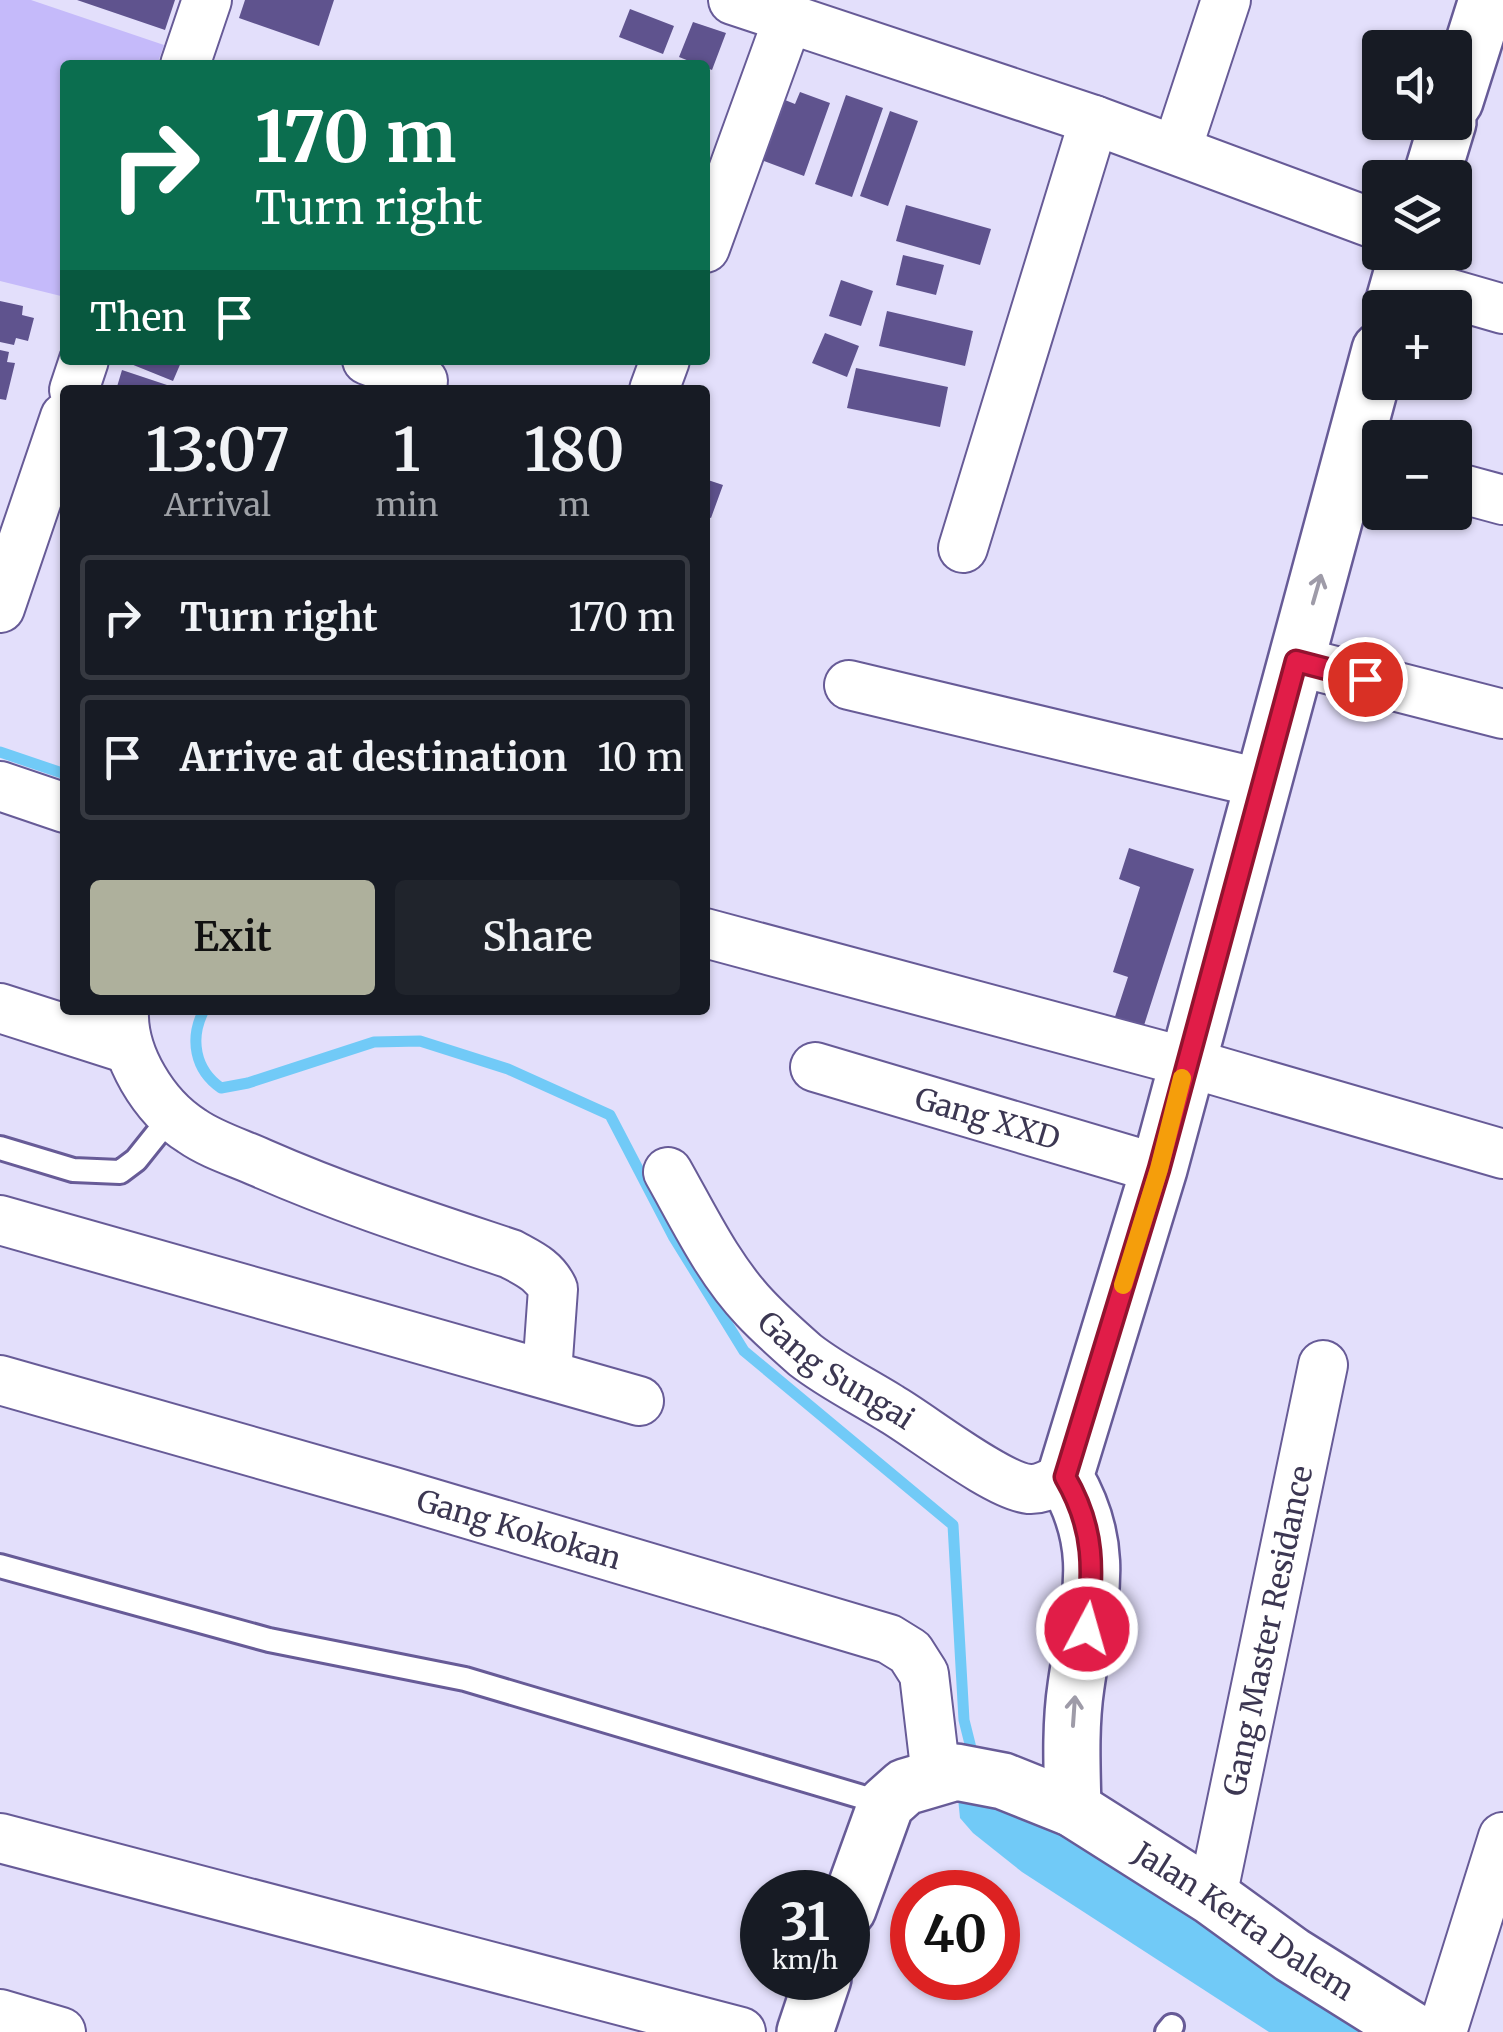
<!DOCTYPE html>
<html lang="en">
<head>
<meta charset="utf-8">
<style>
	body { margin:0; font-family:Merriweather,serif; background:#20242c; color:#f1f3f6; height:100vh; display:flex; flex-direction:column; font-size:38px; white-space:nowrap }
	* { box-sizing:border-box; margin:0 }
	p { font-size:32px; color:#9ea1a6 }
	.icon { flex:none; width:55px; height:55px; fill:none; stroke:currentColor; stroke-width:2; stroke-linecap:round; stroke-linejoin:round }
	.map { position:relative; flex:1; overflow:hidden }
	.sheet { position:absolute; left:60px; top:385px; width:650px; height:630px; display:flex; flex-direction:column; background:#171b24; border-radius:10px; box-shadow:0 2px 8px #0004 }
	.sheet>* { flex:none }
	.top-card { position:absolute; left:60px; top:60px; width:650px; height:305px; border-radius:10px; box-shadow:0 2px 8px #0004; background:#0b6e4f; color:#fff; overflow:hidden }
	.tools { position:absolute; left:1362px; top:30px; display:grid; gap:20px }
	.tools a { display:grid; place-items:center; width:110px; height:110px; border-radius:10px; background:#171b24; box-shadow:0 2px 8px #0004; font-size:50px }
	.speed { position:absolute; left:740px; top:1870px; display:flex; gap:20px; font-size:50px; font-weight:700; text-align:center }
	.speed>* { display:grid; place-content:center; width:130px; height:130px; border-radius:50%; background:#171b24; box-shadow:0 2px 8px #0004; line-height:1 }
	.speed small { font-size:25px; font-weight:400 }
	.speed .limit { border:15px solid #d22; background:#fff; color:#111 }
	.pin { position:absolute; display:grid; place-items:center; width:85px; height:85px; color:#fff; margin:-42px; border:5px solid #fff; border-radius:50%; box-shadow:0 2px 10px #0007 }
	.me { position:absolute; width:110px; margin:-55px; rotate:6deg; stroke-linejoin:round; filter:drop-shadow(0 0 8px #0008) }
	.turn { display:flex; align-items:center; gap:35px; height:210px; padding:0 30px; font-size:45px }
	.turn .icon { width:130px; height:130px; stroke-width:2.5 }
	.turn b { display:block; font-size:70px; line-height:85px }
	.then { display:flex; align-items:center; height:95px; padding:0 30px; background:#0003; gap:20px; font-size:38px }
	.eta { display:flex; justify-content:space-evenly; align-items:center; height:170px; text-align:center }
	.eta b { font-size:60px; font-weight:600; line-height:70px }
	.primary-button { display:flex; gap:20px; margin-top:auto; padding:20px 30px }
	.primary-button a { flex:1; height:115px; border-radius:10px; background:#aeb09c; color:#111; font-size:40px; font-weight:600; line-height:115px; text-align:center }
	.primary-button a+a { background:#20242c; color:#f1f3f6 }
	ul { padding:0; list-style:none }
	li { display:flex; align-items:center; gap:30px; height:125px; margin:0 20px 15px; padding:0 10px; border:5px solid #363941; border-radius:10px }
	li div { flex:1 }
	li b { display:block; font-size:38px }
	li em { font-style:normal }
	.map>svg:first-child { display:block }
	.green { fill:#c5bafa }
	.water { fill:#71caf7 }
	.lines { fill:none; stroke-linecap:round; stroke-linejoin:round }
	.stream { stroke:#71caf7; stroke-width:11 }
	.building { fill:#5f538e }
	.lane-casing { stroke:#675b97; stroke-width:28 }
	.street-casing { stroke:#675b97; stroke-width:52 }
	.secondary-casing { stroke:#675b97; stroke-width:60 }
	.lane { stroke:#fff; stroke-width:22 }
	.street { stroke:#fff; stroke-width:48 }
	.secondary { stroke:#fff; stroke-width:55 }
	.oneway { stroke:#9e9ba8 }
	.route-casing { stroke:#92132f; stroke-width:25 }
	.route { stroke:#e11d48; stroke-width:18 }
	.slow { stroke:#f59e0b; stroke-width:18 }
	.labels { text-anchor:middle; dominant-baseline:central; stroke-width:10; stroke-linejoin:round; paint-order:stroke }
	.street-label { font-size:30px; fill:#3c3752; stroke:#fff }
</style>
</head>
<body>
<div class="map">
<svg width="1503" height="2032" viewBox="0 0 1503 2032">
	<rect width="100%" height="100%" fill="#e3dffb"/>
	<path class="green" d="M0 0H31L164 45 157 65H65V297L0 281Z"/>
	<path class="water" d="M958 1798 1027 1815 1130 1874 1379 2032H1269L1022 1872 973 1833 960 1818Z"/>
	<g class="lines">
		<path class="stream" d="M0 752 65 774
			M204 1010C189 1039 195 1070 221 1088L248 1083 374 1042 420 1041 508 1069 610 1115 673 1236 744 1351 953 1525 964 1720 974 1760"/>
	</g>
	<path class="building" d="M77 0H175L165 30Z
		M245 0H334L319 46 239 18Z
		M630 9 674 26 663 54 619 37Z
		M693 22 726 33 712 70 679 57Z
		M800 92 830 103 804 176 748 155 770 94 795 104Z
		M846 95 883 108 852 197 815 184Z
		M890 111 918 121 888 206 860 196Z
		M906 205 991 229 980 265 896 241Z
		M903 255 944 265 936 295 896 285Z
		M841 280 873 291 861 326 829 316Z
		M0 301 23 306 22 315 34 318 28 341 16 338 14 345 0 342Z
		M887 311 973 331 965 366 879 346Z
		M825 333 859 346 847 377 812 363Z
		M0 350 9 352 7 362 15 363 6 400 0 399Z
		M121 360H182L173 381Z
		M856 368 948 387 940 427 847 408Z
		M122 370 173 387 172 390H116Z
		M705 479 723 485 711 518 705 516Z
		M1129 848 1194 869 1139 1041 1110 1032 1128 977 1113 972 1140 887 1119 879Z"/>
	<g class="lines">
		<defs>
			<path id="lane" d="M0 1148 73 1170 120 1172 136 1160 172 1115
				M0 1566 269 1640 465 1679 886 1804
				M1167 2032 1172 2026"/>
			<g id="street">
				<path d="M733 0 1094 120 1380 226"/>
				<path d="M185 65 207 0"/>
				<path d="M1177 149 1226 0"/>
				<path d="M705 248 788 19"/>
				<path d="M1399 279 1503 309"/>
				<path d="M367 360 423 381"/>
				<path d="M74 390 84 360"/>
				<path d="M654 390 665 360"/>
				<path d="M1455 487 1503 500"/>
				<path d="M963 548 1094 120"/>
				<path d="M0 608 65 417"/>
				<path d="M1296 661 1503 714"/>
				<path d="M849 685 1264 784"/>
				<path d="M0 786 65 808"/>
				<path d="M705 933 1186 1062 1503 1154"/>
				<path d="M0 1008 128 1049"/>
				<path d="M124 1010C122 1055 154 1107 192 1131 212 1145 239 1153 261 1163 343 1199 427 1226 511 1254 529 1264 544 1270 553 1289L547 1373"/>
				<path id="s1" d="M815 1067 1159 1169"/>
				<path id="s2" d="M668 1172C694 1218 718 1269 755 1308 770 1324 788 1340 805 1355 832 1376 861 1390 890 1408 921 1426 997 1486 1029 1489 1042 1490 1053 1482 1065 1477"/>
				<path d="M0 1220 639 1401"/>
				<path id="s3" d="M0 1380 394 1492 889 1639 910 1652 924 1674 936 1776"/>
				<path d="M0 1838 741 2032"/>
				<path id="s4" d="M1212 1897 1323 1365"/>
				<path d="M0 2014 61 2032"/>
				<path d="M1442 2032 1503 1837"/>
			</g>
			<g id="secondary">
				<path d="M1455 101 1487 0"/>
				<path d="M1431 178 1448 122"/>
				<path d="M1392 308 1408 252"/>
				<path d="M1073 1809C1072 1768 1070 1726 1076 1686 1087 1606 1110 1553 1065 1477L1159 1169 1380 350"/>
				<path id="s5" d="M848 1909 886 1804 905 1787 956 1772 1003 1781 1073 1809 1212 1897 1292 1955 1415 2032"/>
				<path d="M805 2032 823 1978"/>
			</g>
		</defs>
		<use href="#lane" class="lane-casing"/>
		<use href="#street" class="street-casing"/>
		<use href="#secondary" class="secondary-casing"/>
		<use href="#lane" class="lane"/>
		<use href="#street" class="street"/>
		<use href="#secondary" class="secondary"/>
	</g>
	<defs><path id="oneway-shaft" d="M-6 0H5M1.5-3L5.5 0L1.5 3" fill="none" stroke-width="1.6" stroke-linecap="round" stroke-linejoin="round" transform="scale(2.5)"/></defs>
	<g class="oneway">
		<use href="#oneway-shaft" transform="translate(1317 589) rotate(-74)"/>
		<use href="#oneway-shaft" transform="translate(1074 1711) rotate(-86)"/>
	</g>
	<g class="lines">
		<defs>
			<path id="route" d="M1087 1629C1093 1570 1096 1530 1065 1477L1159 1169 1296 661 1365 679"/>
		</defs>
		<use href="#route" class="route-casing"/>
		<use href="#route" class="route"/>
		<path class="slow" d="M1123 1285 1159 1169 1182 1078"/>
	</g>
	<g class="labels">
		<g class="street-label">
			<text stroke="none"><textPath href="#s1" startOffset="180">Gang XXD</textPath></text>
			<text stroke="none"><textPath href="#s2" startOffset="265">Gang Sungai</textPath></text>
			<text stroke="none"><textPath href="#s3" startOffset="540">Gang Kokokan</textPath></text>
			<text stroke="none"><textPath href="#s4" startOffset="272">Gang Master Residance</textPath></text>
			<text stroke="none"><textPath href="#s5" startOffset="518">Jalan Kerta Dalem</textPath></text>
		</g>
	</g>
</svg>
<div class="tools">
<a><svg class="icon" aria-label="sound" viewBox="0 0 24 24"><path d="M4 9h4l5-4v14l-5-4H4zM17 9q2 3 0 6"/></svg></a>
<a><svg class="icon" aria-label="layers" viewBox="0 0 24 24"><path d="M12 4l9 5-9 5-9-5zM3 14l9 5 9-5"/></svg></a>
<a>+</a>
<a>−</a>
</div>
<div class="speed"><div>31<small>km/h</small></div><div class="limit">40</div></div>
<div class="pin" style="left:1365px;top:679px;background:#d93025"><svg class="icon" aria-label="arrive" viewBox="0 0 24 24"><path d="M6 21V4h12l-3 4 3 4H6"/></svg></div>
<svg class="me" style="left:1087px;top:1629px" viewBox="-20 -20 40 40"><circle r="17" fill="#e11d48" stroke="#fff" stroke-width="3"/><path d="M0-11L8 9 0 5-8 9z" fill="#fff"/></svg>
<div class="top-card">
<div class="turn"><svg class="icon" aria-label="right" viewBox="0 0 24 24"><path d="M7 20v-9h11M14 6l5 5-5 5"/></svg><div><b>170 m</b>Turn right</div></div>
<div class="then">Then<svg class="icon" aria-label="arrive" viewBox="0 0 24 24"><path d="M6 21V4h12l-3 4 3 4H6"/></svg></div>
</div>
<section class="sheet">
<div class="eta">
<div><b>13:07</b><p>Arrival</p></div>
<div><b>1</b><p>min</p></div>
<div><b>180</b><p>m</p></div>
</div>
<ul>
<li><svg class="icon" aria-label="right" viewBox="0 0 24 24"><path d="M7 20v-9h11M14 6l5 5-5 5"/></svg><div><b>Turn right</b></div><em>170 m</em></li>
<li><svg class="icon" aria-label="arrive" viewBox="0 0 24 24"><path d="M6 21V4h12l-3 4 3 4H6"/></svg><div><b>Arrive at destination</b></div><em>10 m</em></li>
</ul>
<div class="primary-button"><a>Exit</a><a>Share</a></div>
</section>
</div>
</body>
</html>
